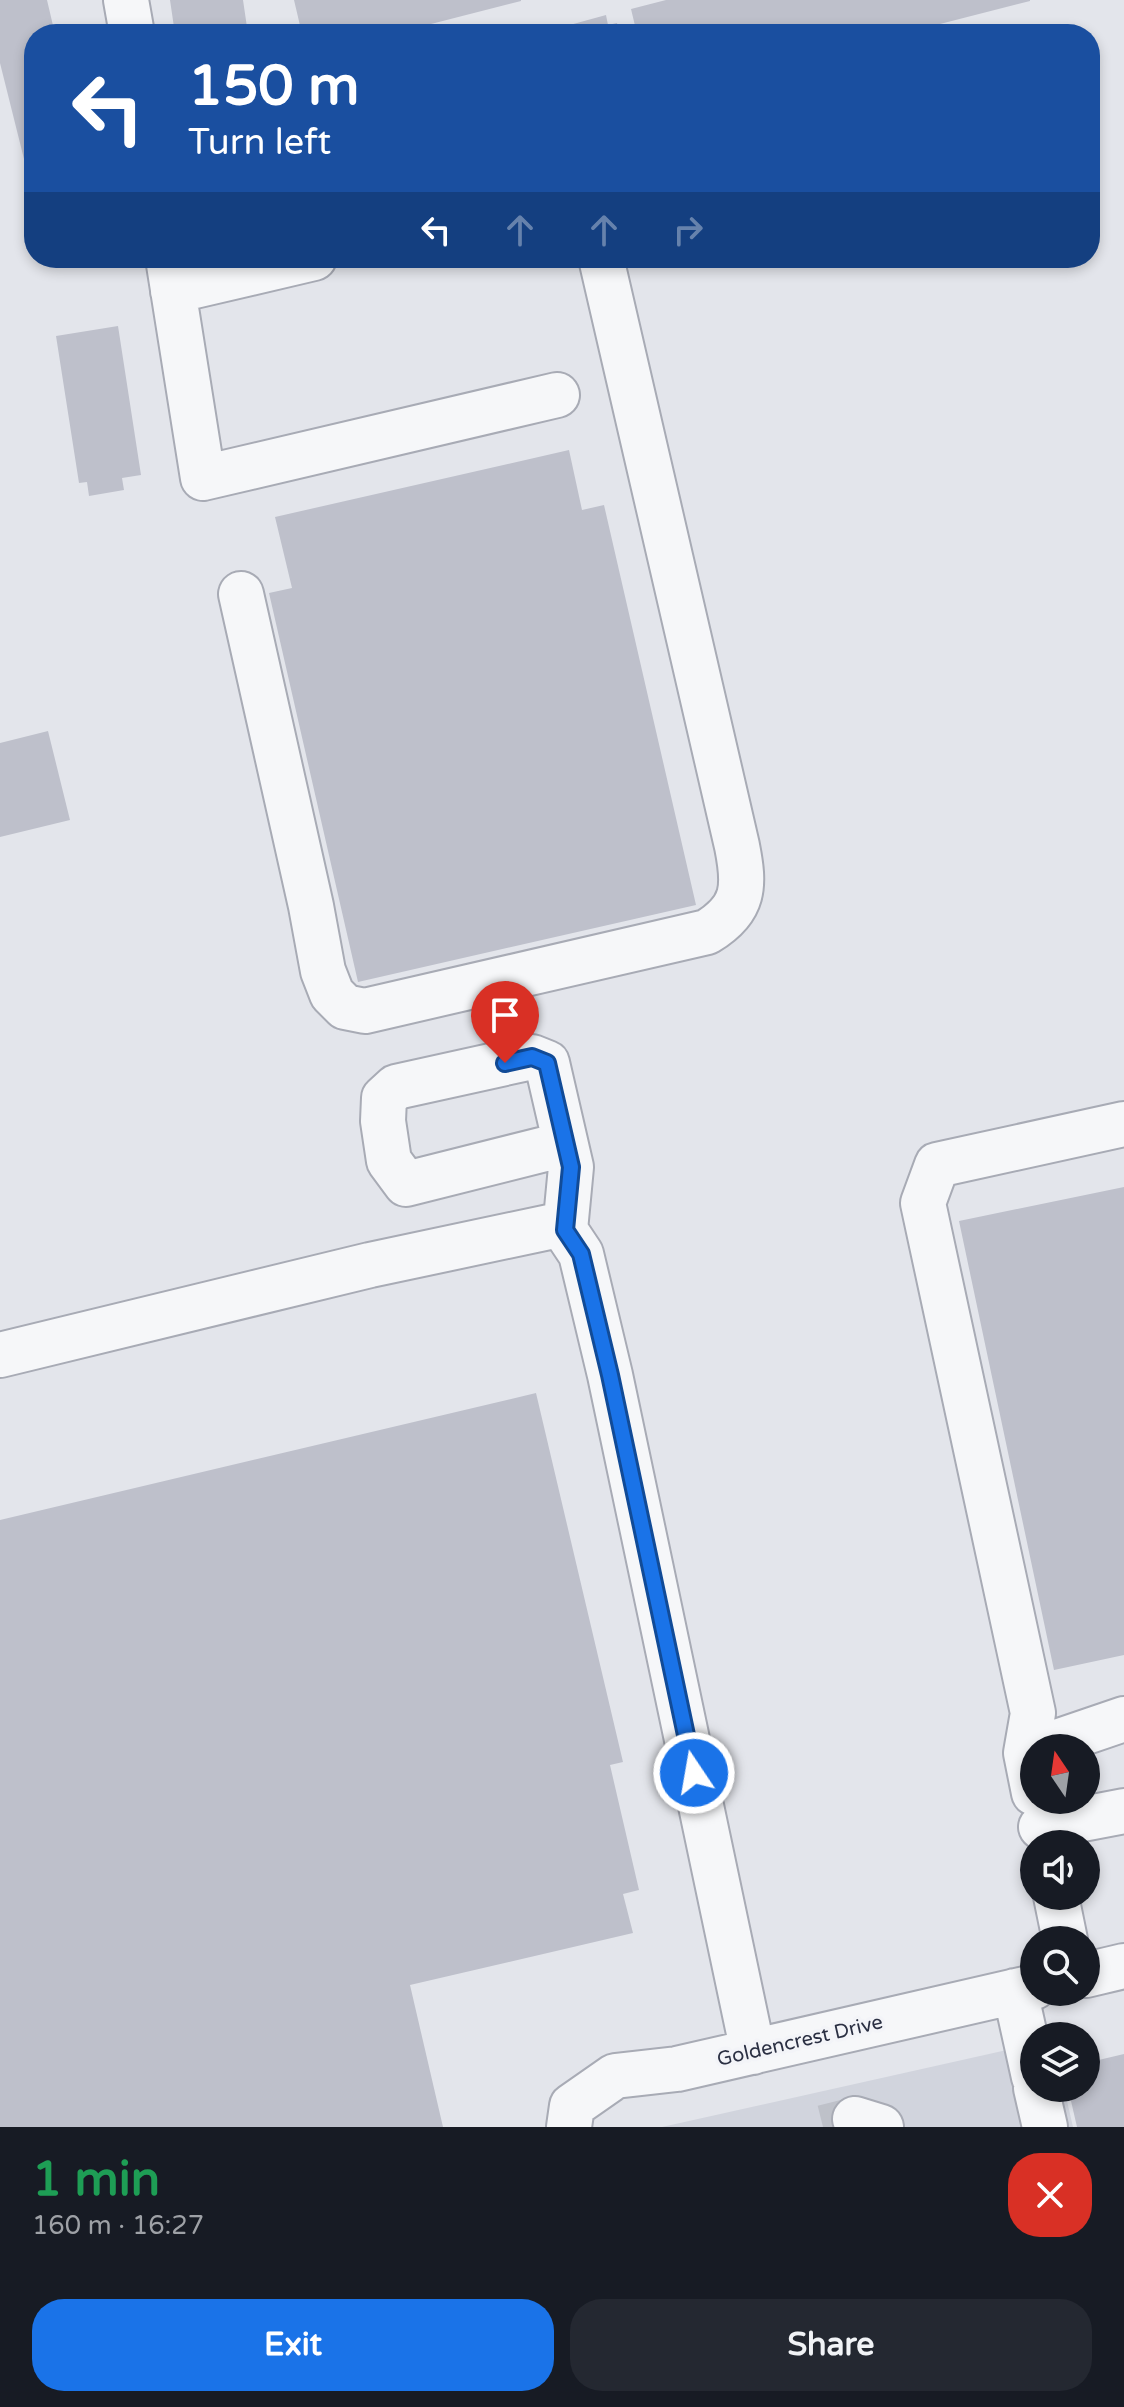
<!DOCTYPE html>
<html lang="en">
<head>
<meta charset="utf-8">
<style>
	body { margin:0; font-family:"Varela Round",sans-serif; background:#242831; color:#f1f3f6; height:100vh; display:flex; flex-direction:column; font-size:30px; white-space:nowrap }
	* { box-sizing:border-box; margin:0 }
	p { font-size:26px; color:#9ea1a6 }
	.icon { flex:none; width:44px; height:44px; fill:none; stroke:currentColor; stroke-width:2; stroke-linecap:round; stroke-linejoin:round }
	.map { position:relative; height:2127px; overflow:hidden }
	.side { display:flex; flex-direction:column; background:#171b24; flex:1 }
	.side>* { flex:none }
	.hud { position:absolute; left:24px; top:24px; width:1076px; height:244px; border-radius:32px; box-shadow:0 4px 12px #0003; background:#1a4fa0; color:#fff; overflow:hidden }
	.needle { width:52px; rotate:347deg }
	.controls { position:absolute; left:1020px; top:1734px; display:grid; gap:16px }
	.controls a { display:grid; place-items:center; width:80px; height:80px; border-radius:50%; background:#171b24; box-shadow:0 4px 12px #0003; font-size:40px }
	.pin { position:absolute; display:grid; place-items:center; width:68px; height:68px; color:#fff; margin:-82px -34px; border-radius:50% 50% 50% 0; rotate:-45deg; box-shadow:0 0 8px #0007 }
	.pin .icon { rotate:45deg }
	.me { position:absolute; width:88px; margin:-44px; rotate:348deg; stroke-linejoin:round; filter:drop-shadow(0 0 6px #0008) }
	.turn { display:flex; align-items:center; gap:28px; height:168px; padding:0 32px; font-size:36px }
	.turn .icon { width:104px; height:104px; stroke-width:2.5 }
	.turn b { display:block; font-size:56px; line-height:68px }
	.lanes { display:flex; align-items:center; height:76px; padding:0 32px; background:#0003; justify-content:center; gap:40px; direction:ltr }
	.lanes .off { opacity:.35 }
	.round { display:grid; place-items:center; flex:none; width:84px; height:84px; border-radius:32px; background:#242831 }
	.summary { display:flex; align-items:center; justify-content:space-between; height:136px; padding:0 32px }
	h1 { font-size:48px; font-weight:700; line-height:60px; color:#1e9e55 }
	.cta { display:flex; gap:16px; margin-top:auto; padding:16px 32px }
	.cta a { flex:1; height:92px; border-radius:32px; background:#1a73e8; color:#fff; font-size:32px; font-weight:700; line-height:92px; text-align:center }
	.cta a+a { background:#242831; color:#f1f3f6 }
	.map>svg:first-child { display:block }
	.built { fill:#d1d4dd }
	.building { fill:#bec0cb }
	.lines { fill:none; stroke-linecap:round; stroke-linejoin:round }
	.minor-tunnel { stroke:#bec1c9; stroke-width:44; stroke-dasharray:44 22; stroke-linecap:butt }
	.minor-casing { stroke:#a8abb5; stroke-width:48 }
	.minor { stroke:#f6f7f9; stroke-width:44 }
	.route-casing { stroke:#114b97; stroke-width:20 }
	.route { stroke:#1a73e8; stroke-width:14 }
	.labels { text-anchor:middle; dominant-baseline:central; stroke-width:7; stroke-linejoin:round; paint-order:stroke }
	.street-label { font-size:20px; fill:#2b3043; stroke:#f3f4f8 }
</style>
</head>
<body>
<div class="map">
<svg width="1124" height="2127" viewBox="0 0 1124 2127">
	<rect width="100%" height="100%" fill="#e3e5eb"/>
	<path class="built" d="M1034 2044V2088H1064L1073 2127H662Z"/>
	<path class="building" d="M0 0H47L55 34H34V161L25 163 0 63Z
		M170 0H243L248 34H175Z
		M294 0H521V1L392 34H302Z
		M666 0H1030V1L901 34H637L631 9Z
		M606 15 608 25 617 23 620 34H537Z
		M118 326 141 475 122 478 124 490 89 496 87 482 79 483 56 336Z
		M569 450 582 510 604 505 696 905 358 982 269 593 292 588 275 517Z
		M48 731 70 820 0 837V743Z
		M1124 1187V1655L1054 1670 959 1221Z
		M536 1393 623 1762 610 1765 639 1890 623 1894 633 1933 410 1985 443 2127H0V1520Z
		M1124 2054V2127H1077L1068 2088H1086V2063Z"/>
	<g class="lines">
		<path class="minor-tunnel" d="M823 2127 855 2119"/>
		<defs>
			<path id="minor" d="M126 0 132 34
				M168 258 203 478 557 395
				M173 291 314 258
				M241 594 311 906 323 971 332 994 345 1007 365 1011 707 932C745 909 745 886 737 846L601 258
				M565 1230 571 1167 547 1063 532 1057 396 1087 384 1098 383 1121 389 1161 406 1184 565 1144
				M0 1355 370 1265 554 1226 565 1230 581 1254 610 1375 753 2052
				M1039 1748 1124 1719
				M1034 1793 1026 1753 1033 1713 923 1203 937 1165 1124 1124
				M1041 1827 1124 1811
				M1056 1896 1065 1940
				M1086 1975 1124 1966
				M1015 1991 1034 2077
				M1036 2088 1045 2127
				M855 2119 881 2127
				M569 2127 572 2106 615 2076 677 2069 1034 1987"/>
		</defs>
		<use href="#minor" class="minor-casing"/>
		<use href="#minor" class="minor"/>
	</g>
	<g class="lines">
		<defs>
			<path id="route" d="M505 1063 532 1057 547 1063 571 1167 565 1230 581 1254 610 1375 694 1773"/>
		</defs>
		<use href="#route" class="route-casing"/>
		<use href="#route" class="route"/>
	</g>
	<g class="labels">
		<g class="street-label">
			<text transform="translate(800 2041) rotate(-13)">Goldencrest Drive</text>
		</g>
	</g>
</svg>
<div class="controls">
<a><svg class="needle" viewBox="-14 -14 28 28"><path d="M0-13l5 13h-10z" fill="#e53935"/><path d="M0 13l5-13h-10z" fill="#9ea1a6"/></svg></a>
<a><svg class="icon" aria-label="sound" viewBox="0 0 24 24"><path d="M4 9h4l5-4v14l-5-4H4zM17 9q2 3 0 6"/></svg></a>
<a><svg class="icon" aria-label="search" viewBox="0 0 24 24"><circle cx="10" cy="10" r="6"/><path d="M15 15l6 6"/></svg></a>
<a><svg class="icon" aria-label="layers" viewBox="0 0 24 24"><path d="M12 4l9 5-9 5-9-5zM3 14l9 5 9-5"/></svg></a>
</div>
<div class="pin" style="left:505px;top:1063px;background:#d93025"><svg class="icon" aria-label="arrive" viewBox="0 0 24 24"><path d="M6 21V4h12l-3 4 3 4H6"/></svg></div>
<svg class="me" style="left:694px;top:1773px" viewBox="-20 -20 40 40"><circle r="17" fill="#1a73e8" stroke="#fff" stroke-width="3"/><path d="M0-11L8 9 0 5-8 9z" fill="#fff"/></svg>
<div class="hud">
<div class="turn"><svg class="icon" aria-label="left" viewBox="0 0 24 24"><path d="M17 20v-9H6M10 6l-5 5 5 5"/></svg><div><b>150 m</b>Turn left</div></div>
<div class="lanes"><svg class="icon" aria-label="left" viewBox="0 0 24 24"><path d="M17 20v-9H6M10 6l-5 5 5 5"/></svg><svg class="icon off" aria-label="ahead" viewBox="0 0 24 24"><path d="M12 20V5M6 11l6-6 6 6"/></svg><svg class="icon off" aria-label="ahead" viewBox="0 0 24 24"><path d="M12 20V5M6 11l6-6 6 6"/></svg><svg class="icon off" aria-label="right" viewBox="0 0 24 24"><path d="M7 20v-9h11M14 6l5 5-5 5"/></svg></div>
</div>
</div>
<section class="side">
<div class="summary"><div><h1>1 min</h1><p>160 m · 16:27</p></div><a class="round" style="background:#d93025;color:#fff"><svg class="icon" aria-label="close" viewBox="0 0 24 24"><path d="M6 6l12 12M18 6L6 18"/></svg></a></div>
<div class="cta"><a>Exit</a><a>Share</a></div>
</section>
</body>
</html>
